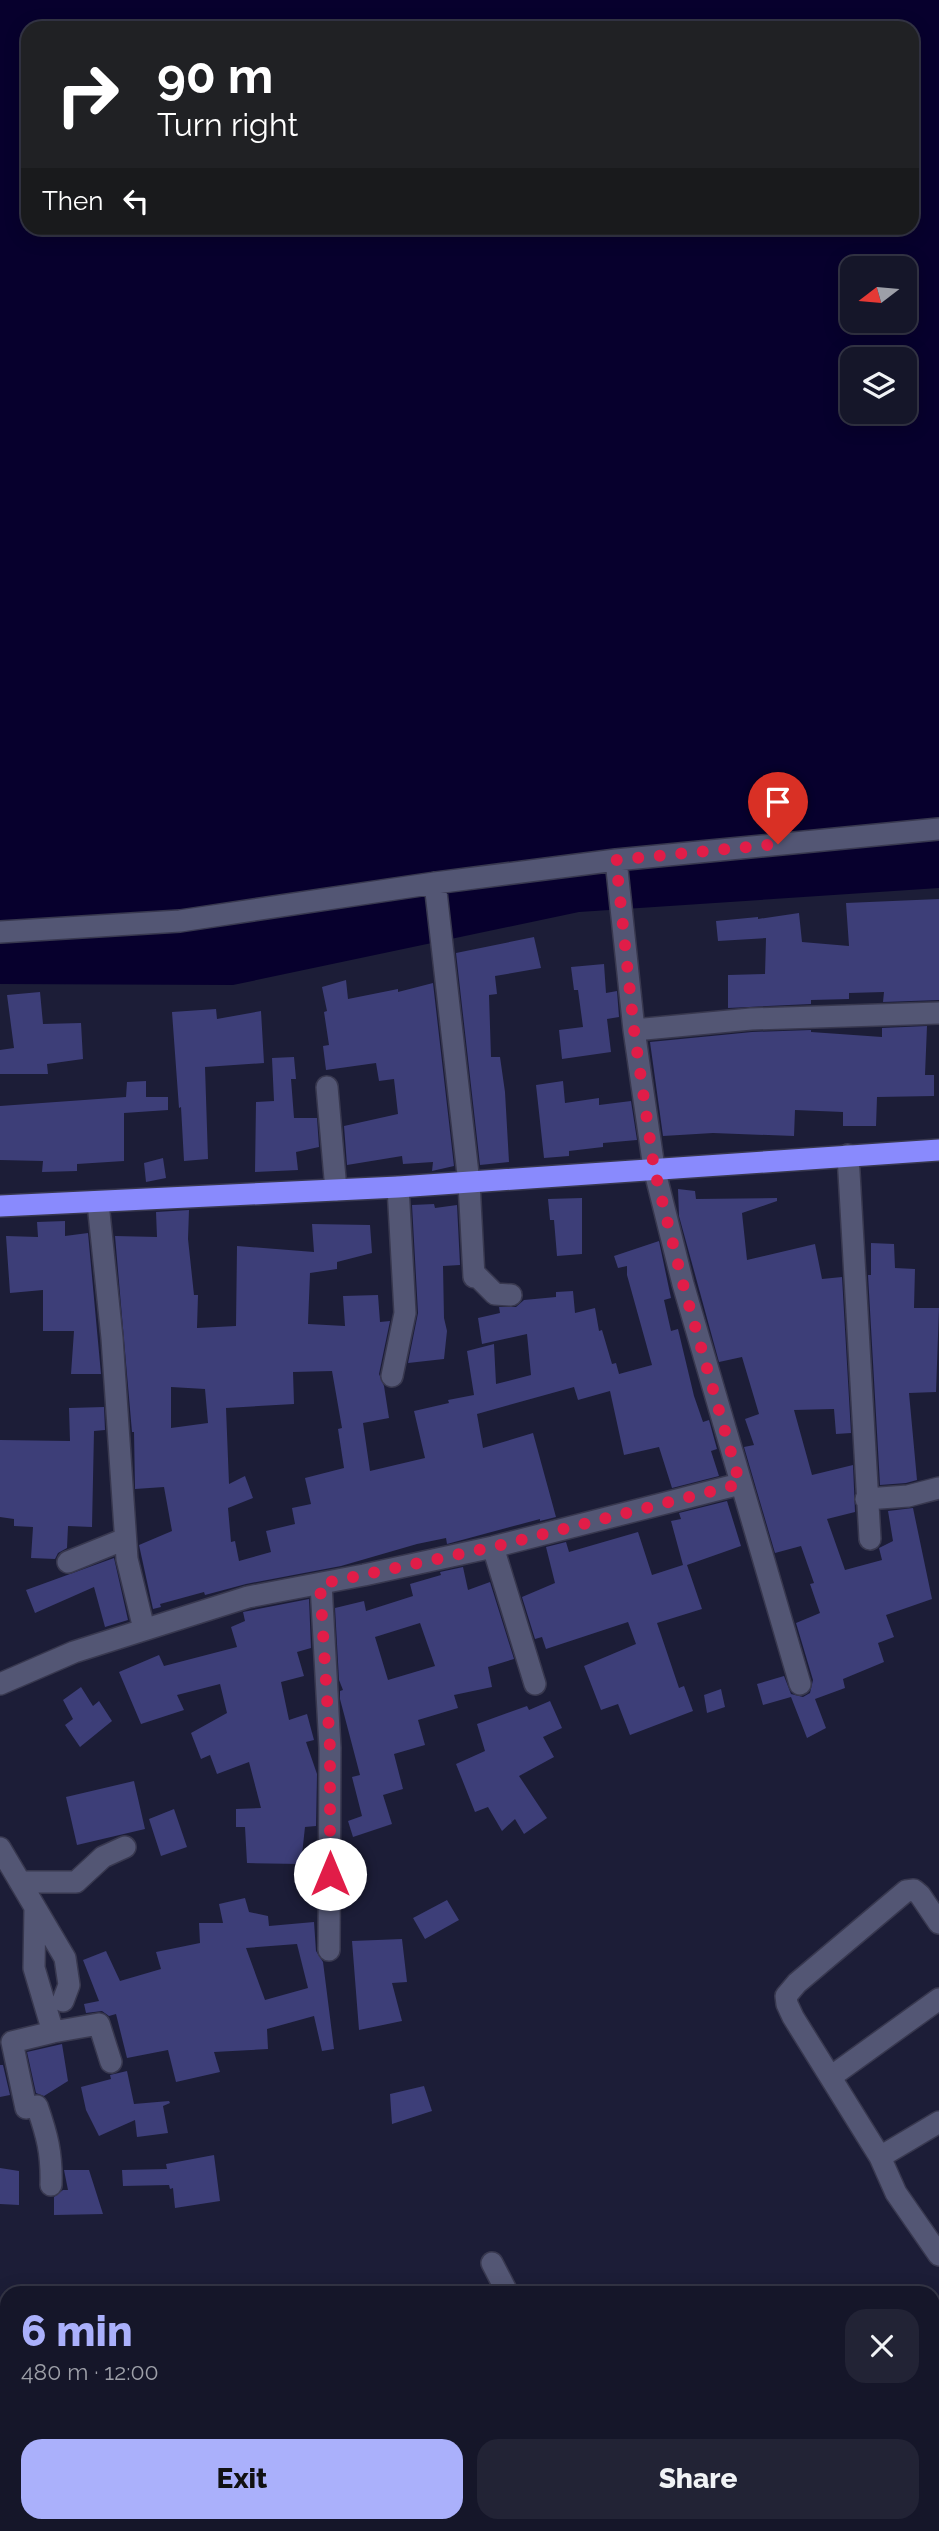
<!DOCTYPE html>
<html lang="en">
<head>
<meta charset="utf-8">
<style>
	body { margin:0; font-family:Raleway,sans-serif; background:#222335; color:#f1f3f6; height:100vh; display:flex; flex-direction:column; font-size:26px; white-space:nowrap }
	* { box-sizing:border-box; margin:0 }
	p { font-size:23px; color:#9d9fa8 }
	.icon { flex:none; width:38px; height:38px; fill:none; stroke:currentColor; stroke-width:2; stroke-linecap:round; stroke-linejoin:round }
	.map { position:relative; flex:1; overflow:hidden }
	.drawer { position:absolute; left:0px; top:2286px; width:940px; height:247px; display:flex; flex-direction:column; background:#151629; border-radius:21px 21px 0 0; box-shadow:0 4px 18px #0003,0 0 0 2px #343546 }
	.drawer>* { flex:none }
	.hud { position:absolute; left:21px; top:21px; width:898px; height:214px; border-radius:21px; box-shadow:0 4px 18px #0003,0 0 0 2px #343546; background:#202124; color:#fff; overflow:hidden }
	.needle { width:46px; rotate:254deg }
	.controls { position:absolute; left:840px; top:256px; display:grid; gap:14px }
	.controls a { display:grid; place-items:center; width:77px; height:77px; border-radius:14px; background:#151629; box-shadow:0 4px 18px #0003,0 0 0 2px #343546; font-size:35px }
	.pin { position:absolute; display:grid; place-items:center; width:60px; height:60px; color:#fff; margin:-72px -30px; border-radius:50% 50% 50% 0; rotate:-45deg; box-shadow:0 0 7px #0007 }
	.pin .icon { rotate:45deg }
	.me { position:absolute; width:77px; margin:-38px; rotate:0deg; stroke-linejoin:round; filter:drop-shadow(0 0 5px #0008) }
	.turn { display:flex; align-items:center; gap:24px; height:147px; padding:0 21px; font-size:32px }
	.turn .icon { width:91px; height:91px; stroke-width:2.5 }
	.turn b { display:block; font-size:49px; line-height:60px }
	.then { display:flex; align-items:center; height:66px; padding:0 21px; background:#0003; gap:14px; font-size:26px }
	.round { display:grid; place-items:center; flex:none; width:74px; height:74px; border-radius:21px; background:#222335 }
	.head { display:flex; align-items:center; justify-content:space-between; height:119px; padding:0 21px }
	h1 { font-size:42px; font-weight:800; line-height:52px; color:#aab0fb }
	.action { display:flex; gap:14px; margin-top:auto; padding:14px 21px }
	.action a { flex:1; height:80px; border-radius:21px; background:#aab0fb; color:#111; font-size:28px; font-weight:800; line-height:80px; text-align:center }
	.action a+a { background:#222335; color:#f1f3f6 }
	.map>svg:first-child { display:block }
	.water { fill:#07002d; fill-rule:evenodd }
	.building { fill:#3d3e78; fill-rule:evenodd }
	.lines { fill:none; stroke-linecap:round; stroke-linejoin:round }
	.street-casing { stroke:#38384f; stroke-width:24 }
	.highway-casing { stroke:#38384f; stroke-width:24 }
	.street { stroke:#535674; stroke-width:21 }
	.highway { stroke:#898afd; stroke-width:21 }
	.route { stroke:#e11d48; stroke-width:12; stroke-dasharray:0 21.6 }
</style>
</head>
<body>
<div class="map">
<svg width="939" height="2531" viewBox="0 0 939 2531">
	<rect width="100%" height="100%" fill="#1c1d37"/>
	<path class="water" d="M0 0H939V888L579 912 233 985 0 984ZM28 28H912V228H28ZM852 268H905V320H852ZM852 359H905V411H852Z"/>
	<path class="building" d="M939 899V1000L883 1002 884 992 849 993V999L811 1000V1004L728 1008V975L765 974 766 938 718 941 716 921 758 917V919L799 913 802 942 849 946 846 903Z
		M534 937 541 968 495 976 497 994 489 995 491 1057H500L505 1092 509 1162 480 1165 456 953Z
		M604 964 606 993 617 991 619 1017 607 1019 611 1052 562 1059 559 1030 583 1027 578 990H574L571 967Z
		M346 980 348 999 398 989V992L433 983 454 1166 432 1171 433 1162 403 1164 402 1156 347 1165 344 1126 398 1114 394 1079 379 1081 376 1063 326 1070 323 1046 329 1045 324 1012 327 1011 322 987Z
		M40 992 43 1024 81 1023 83 1059 47 1064 48 1074H0V1050L14 1048 7 995Z
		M216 1009 217 1019 261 1011 264 1063 205 1067 208 1159 184 1161 181 1107 179 1108 172 1012Z
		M927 1026 925 1075H934V1096L877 1097 876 1126H843V1112L795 1110 794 1136 713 1133 663 1136 650 1042 752 1032 811 1030V1032L882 1037V1028Z
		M294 1057 296 1079H291L294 1118H317L319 1147 296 1152 298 1170 255 1172 256 1102 274 1101 272 1058Z
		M146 1081V1097H168V1110L124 1113V1161L77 1164V1171L42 1172 43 1161 0 1160V1106L126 1097 127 1082Z
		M563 1081 565 1103 599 1098V1105L631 1101 637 1140 603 1143V1147L569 1151V1156L544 1158 536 1085Z
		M163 1158 166 1178 146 1182 144 1163Z
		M678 1189 695 1191 696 1199 777 1198V1201L742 1213 747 1260 815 1244 822 1279 842 1277 851 1433 836 1434 834 1409 794 1410 812 1475 853 1465 855 1512 827 1519 845 1570 882 1560 879 1548 893 1541 888 1511 913 1508 932 1599 886 1615 894 1637 878 1643 884 1662 843 1679 845 1688 815 1699 826 1728 807 1738 791 1697 763 1705 757 1684 784 1676 791 1694 803 1697 810 1693 813 1680 796 1623 820 1613 810 1584 814 1583 801 1546 775 1553 744 1447 754 1445 745 1419 759 1414 742 1357 719 1362 679 1216Z
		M582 1198V1254L557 1256 554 1220H550L548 1199Z
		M434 1204 435 1208 457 1205 460 1265 443 1266 444 1318 447 1331 444 1359 408 1363 418 1313 412 1205Z
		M189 1210 188 1239 194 1295H198L197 1328 236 1326 237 1246 314 1252 312 1224 370 1225 372 1253 337 1262V1269L310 1273 308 1324 345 1326 343 1296 378 1295 380 1322 390 1321 379 1374 384 1386 389 1418 363 1423 370 1471 425 1458 414 1411 449 1403 448 1400 474 1395 467 1351 494 1344 496 1384 531 1375 527 1334 482 1344 478 1318 500 1313 499 1307H516L524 1300 556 1297V1292L573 1291 575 1313 595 1308 599 1331 602 1330 612 1364 616 1363 619 1374 652 1365 627 1275V1266L618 1268 614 1256 659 1241 671 1298 664 1300 671 1331 678 1329 694 1396 703 1422 709 1420 717 1449 711 1451 719 1476 672 1488 659 1447 624 1455 610 1391 578 1400 574 1387 477 1414 483 1448 533 1433 556 1517 540 1521V1519L447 1544 446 1538 417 1544 341 1566 246 1584 205 1595 204 1592 160 1604 161 1607 153 1609 139 1545 172 1531 164 1487 135 1489 134 1432H132L115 1236 157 1237 156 1212ZM332 1371 342 1428 338 1429 344 1468 305 1478 311 1504 292 1508 295 1524 266 1531 271 1552 239 1561 235 1541 231 1542 228 1508 253 1498 245 1476 229 1484 226 1408 294 1404 293 1372ZM171 1387 205 1389 208 1423 171 1428Z
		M65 1221V1236L88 1233 101 1374H71L74 1331H43V1290L10 1293 6 1236 38 1237 37 1222Z
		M871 1243 894 1244 895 1268 915 1269 914 1308H939L936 1392 909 1393 917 1480 906 1483 880 1485 868 1275H871Z
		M104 1407 105 1430 94 1431 92 1527 68 1526 67 1548 58 1553 55 1559 31 1558 33 1527 14 1526V1519L0 1517V1440L70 1441 69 1408Z
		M727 1501 741 1546 687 1565 702 1609 657 1623 679 1688 684 1686 693 1711 630 1735 618 1704 601 1710 584 1666 636 1644 628 1622 546 1649 542 1637 535 1639 522 1597 555 1583 546 1547 566 1542 569 1552 638 1532 652 1575 683 1565 671 1521 681 1519 679 1513Z
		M114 1558 128 1620 105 1627 94 1587 35 1613 26 1590Z
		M463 1567 468 1590 490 1582 514 1659 488 1667 492 1687 454 1695 458 1708 418 1720 425 1745 394 1754 403 1789 383 1795 392 1824 353 1837 348 1821 362 1816 352 1777 360 1775 340 1699V1691L343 1690 339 1680 335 1608 364 1601 366 1611 413 1596 410 1584 441 1575 440 1572ZM420 1623 435 1666 388 1680 375 1637Z
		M309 1599 311 1648 297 1652 304 1676 281 1682 289 1720 307 1714 314 1740 306 1742 317 1774 316 1826 305 1827 301 1864 247 1863 245 1827H236V1809L261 1808 249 1762 217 1774 210 1755 201 1759 191 1733 227 1713 220 1684 177 1695 184 1710 141 1724 119 1672 159 1655 164 1666 237 1647 231 1627 245 1621 243 1612Z
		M81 1687 93 1706 99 1701 112 1721 80 1747 65 1725 73 1719 63 1700Z
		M721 1689 725 1707 707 1713 704 1695Z
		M550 1701 562 1728 543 1737 554 1757 519 1776 547 1818 524 1834 515 1819 502 1831 488 1807 475 1812 456 1764 485 1751 477 1724 527 1706 529 1710Z
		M134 1781 145 1829 77 1845 66 1797Z
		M174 1809 187 1847 161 1856 149 1819Z
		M245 1898 249 1912 268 1916 269 1926 314 1922 316 1951 323 1962 334 2049 322 2051 314 2016 267 2029 268 2049 214 2052 220 2072 176 2082 168 2050 127 2058 116 2014 109 2016 102 2011 86 2013 84 2004 99 2001 83 1960 106 1951 120 1981 161 1969 156 1952 200 1943 199 1923H223L219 1904ZM297 1944 308 1988 265 2000 246 1948Z
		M447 1900 459 1920 425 1939 413 1918Z
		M402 1939 407 1982 392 1983 402 2021 359 2030 352 1941Z
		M62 2044 68 2081 44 2096 36 2093 27 2052Z
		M0 2065H3L10 2095 0 2097Z
		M127 2071 134 2104 169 2101 170 2103 163 2106 168 2133 137 2137 135 2120 99 2136 86 2110 81 2087 111 2079 110 2075Z
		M424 2086 432 2111 392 2124 390 2094Z
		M214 2155 220 2201 175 2208 173 2188 170 2189 169 2185 123 2186 122 2170 167 2169 166 2164Z
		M0 2168 19 2171V2205L0 2204Z
		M64 2170H89L103 2214 54 2215V2197L63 2190H68Z"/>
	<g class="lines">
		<defs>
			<path id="street" d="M616 860 634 1030 654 1168 683 1284 800 1684
				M435 883 469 1183 474 1277
				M0 932 180 921 435 883 616 860 939 829
				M634 1030 751 1019 939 1013
				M327 1087 336 1190
				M848 1155 870 1539
				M98 1203 112 1338 127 1559 144 1629
				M474 1273 495 1294 511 1295
				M392 1376 405 1313 398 1187
				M866 1499 908 1496 939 1488
				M493 1547 535 1684
				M68 1562 125 1539
				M321 1584 330 1748 329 1950
				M0 1684 74 1652 248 1597 364 1575 493 1547 740 1484
				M0 1848 65 1958 69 1985 63 2001
				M20 1882H76L103 1857 125 1847
				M35 1908 34 1968 53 2032 12 2042 26 2108 37 2106C47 2135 52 2153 51 2185
				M939 1923 920 1895 914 1890 906 1891 797 1983 786 1996 787 2004 793 2017 880 2157 896 2193 939 2255
				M53 2032 99 2024 111 2062
				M832 2076 939 1999
				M880 2157 939 2122
				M492 2263 507 2292
				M443 2525 445 2531
				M630 2525 633 2531
				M162 2531 169 2525"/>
			<path id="highway" d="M0 1206 398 1187 939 1150"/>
		</defs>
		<use href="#street" class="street-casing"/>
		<use href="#highway" class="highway-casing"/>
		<use href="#street" class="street"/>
		<use href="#highway" class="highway"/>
	</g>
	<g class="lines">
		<path class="route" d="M330 1874V1748L320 1584 493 1547 740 1484 683 1284 654 1168 634 1030 616 860 778 844"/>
	</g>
</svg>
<div class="controls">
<a><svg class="needle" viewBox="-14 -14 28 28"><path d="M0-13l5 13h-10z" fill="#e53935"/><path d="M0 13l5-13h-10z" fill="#9d9fa8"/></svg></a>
<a><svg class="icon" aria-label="layers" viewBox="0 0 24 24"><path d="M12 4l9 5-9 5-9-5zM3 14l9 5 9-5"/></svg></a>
</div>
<div class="pin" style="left:778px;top:844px;background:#d93025"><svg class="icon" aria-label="arrive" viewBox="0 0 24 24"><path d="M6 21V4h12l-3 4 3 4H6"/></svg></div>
<svg class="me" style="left:330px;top:1874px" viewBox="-20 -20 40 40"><circle r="19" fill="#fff"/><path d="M0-13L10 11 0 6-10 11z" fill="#e11d48"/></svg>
<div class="hud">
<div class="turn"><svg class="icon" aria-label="right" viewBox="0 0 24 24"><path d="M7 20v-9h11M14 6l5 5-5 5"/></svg><div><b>90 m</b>Turn right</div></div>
<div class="then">Then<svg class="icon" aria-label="left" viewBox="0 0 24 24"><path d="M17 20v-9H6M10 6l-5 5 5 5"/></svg></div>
</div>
<section class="drawer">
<div class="head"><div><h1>6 min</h1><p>480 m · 12:00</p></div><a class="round"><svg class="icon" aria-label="close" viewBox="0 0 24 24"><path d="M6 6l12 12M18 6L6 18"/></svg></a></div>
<div class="action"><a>Exit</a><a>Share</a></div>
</section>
</div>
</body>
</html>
